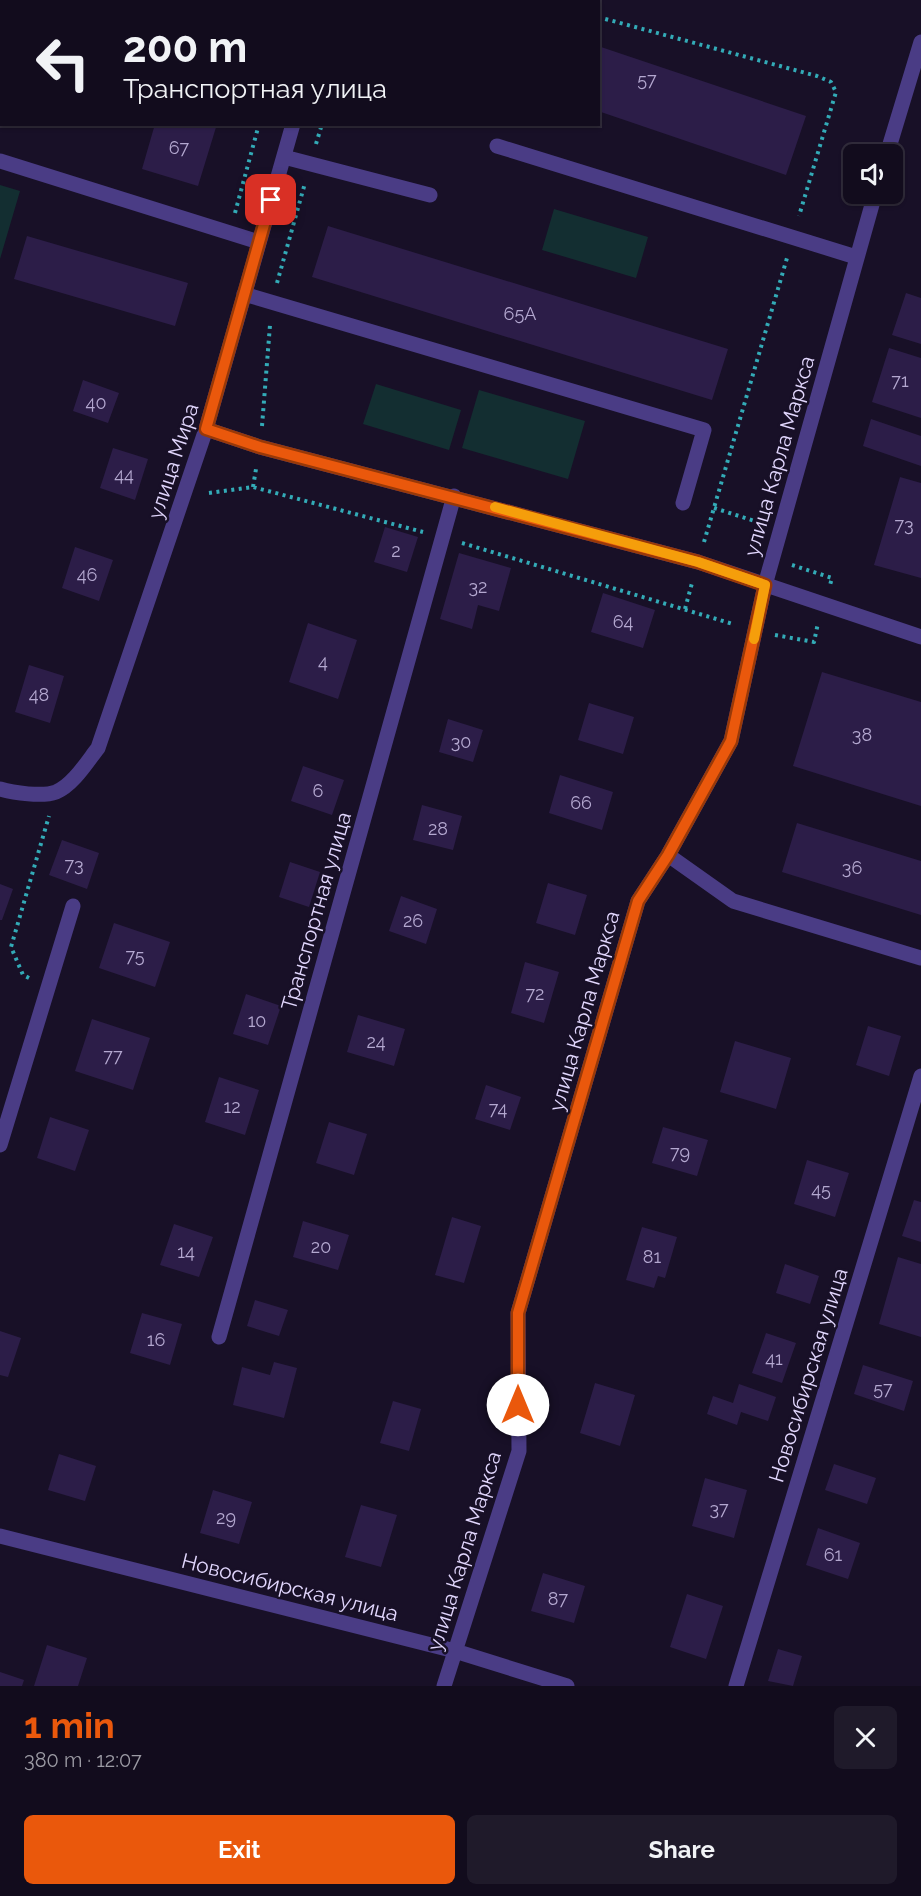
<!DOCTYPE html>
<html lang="en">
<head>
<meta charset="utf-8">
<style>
	body { margin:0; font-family:Raleway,sans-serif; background:#1f1a2a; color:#f1f3f6; height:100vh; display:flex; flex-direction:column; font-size:22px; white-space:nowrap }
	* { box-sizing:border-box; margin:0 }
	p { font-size:20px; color:#9c9ba4 }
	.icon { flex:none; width:33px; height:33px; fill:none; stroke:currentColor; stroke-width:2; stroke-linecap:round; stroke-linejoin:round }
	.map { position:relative; height:1686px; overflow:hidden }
	.side { display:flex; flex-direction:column; background:#120c1d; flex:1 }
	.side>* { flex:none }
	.banner { position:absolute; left:0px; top:0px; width:600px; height:126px; box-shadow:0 2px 4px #0004,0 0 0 2px #312c3b; background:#120c1d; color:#f1f3f6; overflow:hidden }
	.controls { position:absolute; left:843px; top:144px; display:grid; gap:12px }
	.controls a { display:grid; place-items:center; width:60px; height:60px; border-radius:9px; background:#120c1d; box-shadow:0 2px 4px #0004,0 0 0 2px #312c3b; font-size:30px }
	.pin { position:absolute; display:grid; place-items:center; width:51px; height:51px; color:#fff; margin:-26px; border-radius:12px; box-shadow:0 3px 9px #0006 }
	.me { position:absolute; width:66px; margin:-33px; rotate:0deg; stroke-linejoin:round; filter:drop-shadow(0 0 4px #0008) }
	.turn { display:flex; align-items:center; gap:21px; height:126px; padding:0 24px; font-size:27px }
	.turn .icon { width:78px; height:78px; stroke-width:2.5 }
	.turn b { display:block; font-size:42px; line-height:51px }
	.round { display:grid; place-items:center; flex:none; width:63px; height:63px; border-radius:9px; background:#1f1a2a }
	.overview { display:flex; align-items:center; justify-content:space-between; height:102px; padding:0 24px }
	h1 { font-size:36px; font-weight:700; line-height:45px; color:#ea580c }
	.cta { display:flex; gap:12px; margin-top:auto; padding:12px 24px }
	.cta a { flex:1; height:69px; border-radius:9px; background:#ea580c; color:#fff; font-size:24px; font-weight:700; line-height:69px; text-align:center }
	.cta a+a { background:#1f1a2a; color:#f1f3f6 }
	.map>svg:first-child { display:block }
	.green { fill:#132e31 }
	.building { fill:#2c1d48 }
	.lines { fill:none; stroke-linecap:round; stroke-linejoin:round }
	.path { stroke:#33abb7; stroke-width:4; stroke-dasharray:3 4.5; stroke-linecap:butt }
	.minor { stroke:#4a3c85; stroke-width:15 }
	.route-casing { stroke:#983908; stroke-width:15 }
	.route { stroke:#ea580c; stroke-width:10 }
	.slow { stroke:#f59e0b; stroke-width:10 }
	.labels { text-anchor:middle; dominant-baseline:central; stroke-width:5; stroke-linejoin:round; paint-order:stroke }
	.number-label { font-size:18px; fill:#b4a8d0 }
	.street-label { font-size:21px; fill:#e2d7fe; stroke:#181027 }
</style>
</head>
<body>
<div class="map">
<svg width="921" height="1686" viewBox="0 0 921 1686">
	<rect width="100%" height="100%" fill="#181027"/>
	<path class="green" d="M0 185 20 191 0 259Z
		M554 209 648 237 636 278 542 250Z
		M376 384 461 410 449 450 363 424Z
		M479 390 585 421 568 479 462 448Z"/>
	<path class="building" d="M598 46 806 116 786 175 598 111Z
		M155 124H217L198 186 142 169Z
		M328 226 728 349 712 400 312 277Z
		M27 236 188 283 175 326 14 279Z
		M906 293 921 298V344L892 335Z
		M889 348 921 358V418L872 402Z
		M83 380 119 393 108 423 73 411Z
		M871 419 921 436V466L863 446Z
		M113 448 148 459 135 500 100 488Z
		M900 477 921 483V578L874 565Z
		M385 527 418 537 407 572 374 562Z
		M75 547 113 560 99 601 62 588Z
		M459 553 511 568 499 611 478 605 472 629 440 619Z
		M603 593 655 610 643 648 591 632Z
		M308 623 357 640 338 699 289 682Z
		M29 665 64 676 50 723 15 712Z
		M822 672 921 702V806L793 766Z
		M589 703 634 717 623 754 578 740Z
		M448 719 483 730 473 762 439 752Z
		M303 766 344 780 332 815 291 801Z
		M560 775 613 792 602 830 549 813Z
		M422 805 462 816 453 850 413 840Z
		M797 823 921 861V915L782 872Z
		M62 840 99 853 87 889 49 875Z
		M290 862 320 872 309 907 279 897Z
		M548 883 587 895 575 935 536 923Z
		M0 884 13 889 2 920H0Z
		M401 896 437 909 426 944 389 931Z
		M114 923 170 942 155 987 99 968Z
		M525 962 559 972 544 1023 511 1013Z
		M246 994 281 1006 268 1045 233 1034Z
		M358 1015 405 1029 394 1066 347 1052Z
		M92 1019 150 1038 133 1090 75 1071Z
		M868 1026 901 1036 889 1076 856 1065Z
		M735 1041 791 1058 776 1109 720 1092Z
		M219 1077 259 1090 245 1135 205 1122Z
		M486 1085 521 1097 510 1130 475 1119Z
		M50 1117 89 1130 75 1171 37 1158Z
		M329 1122 367 1134 354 1175 316 1163Z
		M663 1127 708 1140 697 1176 652 1163Z
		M807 1160 849 1173 835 1217 794 1204Z
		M914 1200 921 1202V1242L902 1236Z
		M452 1217 481 1226 464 1283 435 1275Z
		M303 1221 349 1235 338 1270 293 1257Z
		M174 1224 213 1237 199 1277 160 1265Z
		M642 1227 677 1237 665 1278 658 1276 654 1288 626 1280Z
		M898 1257 921 1264V1337L879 1324Z
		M785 1264 819 1276 810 1304 776 1293Z
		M255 1300 288 1310 279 1336 247 1326Z
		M142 1313 182 1324 170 1365 130 1353Z
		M0 1331 21 1338 8 1377 0 1375Z
		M766 1333 796 1343 782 1383 752 1373Z
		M274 1362 297 1368 284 1418 233 1405 242 1367 270 1375Z
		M863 1365 913 1381 904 1411 854 1394Z
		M595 1383 635 1395 620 1446 580 1433Z
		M739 1384 776 1397 768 1421 741 1412 737 1425 707 1414 713 1396 733 1403Z
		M393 1401 421 1409 409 1451 380 1443Z
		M59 1454 96 1466 85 1501 48 1490Z
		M834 1464 876 1478 867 1504 825 1490Z
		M705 1478 747 1490 734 1538 692 1526Z
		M213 1490 252 1502 239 1544 200 1533Z
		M361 1505 397 1515 381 1567 345 1557Z
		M818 1528 860 1543 848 1579 806 1565Z
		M543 1573 585 1586 574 1623 531 1611Z
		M687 1594 723 1606 706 1659 670 1647Z
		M47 1645 87 1658 78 1686H34Z
		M778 1649 802 1656 793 1686 768 1681Z
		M0 1672 24 1680 22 1686H0Z"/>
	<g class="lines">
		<path class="path" d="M291 2 292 0
			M355 2V0
			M598 17 817 76 831 82 836 92 799 216
			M316 144 322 124
			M235 213 259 124
			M277 283 305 183
			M262 426 270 325
			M253 487 256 469
			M209 493 253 487 423 532
			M714 508 761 523
			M704 542 787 258
			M462 543 733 624
			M792 565 832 578 830 585
			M685 609 692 583
			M775 635 814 642 818 623
			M29 978 23 975 11 947 49 816"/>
		<path class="minor" d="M31 0 34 2
			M324 2 325 0
			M497 146 856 257
			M887 154 921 42
			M284 157 430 195
			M0 161 259 242
			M244 294 704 430 683 503
			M206 429 260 447 698 562 921 637
			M0 789C13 793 43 797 56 792 73 785 87 762 98 748L206 429 293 124
			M668 855 733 901 921 958
			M0 1145 73 906
			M219 1337 454 496
			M0 1536 455 1651 567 1686
			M444 1686 519 1451 518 1313 638 901 668 855 731 741 765 585 875 194
			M736 1686 921 1076"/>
	</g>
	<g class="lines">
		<defs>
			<path id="route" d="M271 200 206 429 260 447 698 562 765 585 731 741 668 855 638 901 518 1313V1405"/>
		</defs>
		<use href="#route" class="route-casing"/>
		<use href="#route" class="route"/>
		<path class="slow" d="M495 507 698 562 765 585 754 639"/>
	</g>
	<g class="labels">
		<g class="number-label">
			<text x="647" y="79">57</text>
			<text x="179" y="147">67</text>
			<text x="520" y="313">65А</text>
			<text x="900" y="380">71</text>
			<text x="96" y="402">40</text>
			<text x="124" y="474">44</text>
			<text x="904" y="524">73</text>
			<text x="396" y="550">2</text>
			<text x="87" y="574">46</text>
			<text x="478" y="586">32</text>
			<text x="623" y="621">64</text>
			<text x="323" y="661">4</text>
			<text x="39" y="694">48</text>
			<text x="862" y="734">38</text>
			<text x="461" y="741">30</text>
			<text x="318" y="790">6</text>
			<text x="581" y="802">66</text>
			<text x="438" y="828">28</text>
			<text x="74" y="864">73</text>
			<text x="852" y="867">36</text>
			<text x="413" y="920">26</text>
			<text x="135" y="955">75</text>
			<text x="535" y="993">72</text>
			<text x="257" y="1020">10</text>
			<text x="376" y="1041">24</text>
			<text x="113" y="1055">77</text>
			<text x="232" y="1106">12</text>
			<text x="498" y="1108">74</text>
			<text x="680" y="1152">79</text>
			<text x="821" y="1189">45</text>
			<text x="321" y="1246">20</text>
			<text x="186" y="1251">14</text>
			<text x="652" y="1256">81</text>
			<text x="156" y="1339">16</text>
			<text x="774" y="1358">41</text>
			<text x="883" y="1388">57</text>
			<text x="719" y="1508">37</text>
			<text x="226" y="1517">29</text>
			<text x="833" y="1554">61</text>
			<text x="558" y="1598">87</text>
		</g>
		<g class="street-label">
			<text transform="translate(779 456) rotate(-74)">улица Карла Маркса</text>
			<text transform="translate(173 461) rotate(-72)">улица Мира</text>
			<text transform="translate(316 911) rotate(-74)">Транспортная улица</text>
			<text transform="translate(584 1011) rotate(-74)">улица Карла Маркса</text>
			<text transform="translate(808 1375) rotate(-73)">Новосибирская улица</text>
			<text transform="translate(464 1551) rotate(-73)">улица Карла Маркса</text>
			<text transform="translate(290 1587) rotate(14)">Новосибирская улица</text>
		</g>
	</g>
</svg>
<div class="controls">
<a><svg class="icon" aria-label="sound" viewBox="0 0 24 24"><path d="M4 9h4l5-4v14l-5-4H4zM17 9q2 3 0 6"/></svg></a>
</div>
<div class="pin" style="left:271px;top:200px;background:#d93025"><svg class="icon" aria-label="arrive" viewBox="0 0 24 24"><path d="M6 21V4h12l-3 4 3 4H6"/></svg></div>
<svg class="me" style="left:518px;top:1405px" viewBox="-20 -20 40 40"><circle r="19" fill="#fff"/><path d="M0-13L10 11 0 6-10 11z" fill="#ea580c"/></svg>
<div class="banner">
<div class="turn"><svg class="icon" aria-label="left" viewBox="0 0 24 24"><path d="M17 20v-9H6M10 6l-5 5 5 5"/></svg><div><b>200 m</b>Транспортная улица</div></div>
</div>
</div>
<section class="side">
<div class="overview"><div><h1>1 min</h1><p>380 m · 12:07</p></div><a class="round"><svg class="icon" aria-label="close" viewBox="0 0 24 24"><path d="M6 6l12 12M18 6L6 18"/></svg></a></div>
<div class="cta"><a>Exit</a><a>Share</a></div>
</section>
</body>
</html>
